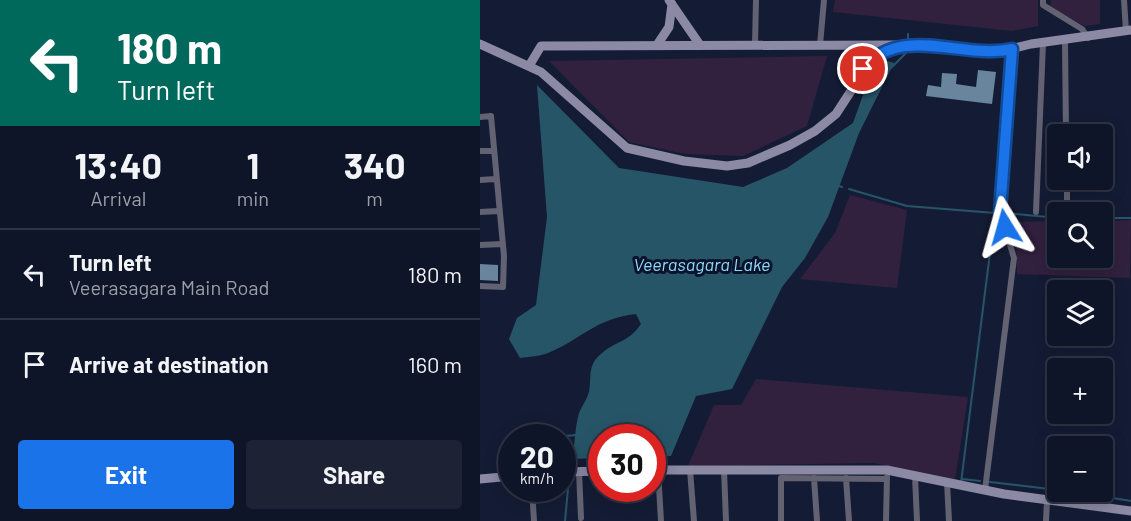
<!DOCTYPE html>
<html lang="en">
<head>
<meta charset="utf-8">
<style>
	body { margin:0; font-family:Barlow,sans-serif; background:#1d2234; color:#f1f3f6; height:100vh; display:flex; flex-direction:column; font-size:22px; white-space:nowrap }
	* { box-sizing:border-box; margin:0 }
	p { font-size:20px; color:#9b9fa8 }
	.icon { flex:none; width:33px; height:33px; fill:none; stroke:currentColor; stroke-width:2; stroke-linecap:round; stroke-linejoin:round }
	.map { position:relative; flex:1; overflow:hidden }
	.panel { display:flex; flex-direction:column; background:#0f1528; width:480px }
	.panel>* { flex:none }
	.top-card { background:#00695c; color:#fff; overflow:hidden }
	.controls { position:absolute; left:567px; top:124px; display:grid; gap:12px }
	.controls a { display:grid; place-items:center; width:66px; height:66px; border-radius:6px; background:#0f1528; box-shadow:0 3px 15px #0003,0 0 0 2px #2f3445; font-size:30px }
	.speed { position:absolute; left:18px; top:424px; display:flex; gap:12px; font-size:30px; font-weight:700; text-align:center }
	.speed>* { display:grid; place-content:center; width:78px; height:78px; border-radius:50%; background:#0f1528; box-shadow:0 3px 15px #0003,0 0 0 2px #2f3445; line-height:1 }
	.speed small { font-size:15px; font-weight:400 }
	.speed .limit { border:9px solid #d22; background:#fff; color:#111 }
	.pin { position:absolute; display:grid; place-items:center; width:51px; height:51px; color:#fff; margin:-26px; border:3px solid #fff; border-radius:50%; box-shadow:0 2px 6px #0007 }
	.me { position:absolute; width:66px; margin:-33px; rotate:352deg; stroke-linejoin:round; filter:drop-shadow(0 0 4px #0008) }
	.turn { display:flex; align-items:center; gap:21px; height:126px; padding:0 18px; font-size:27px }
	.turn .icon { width:78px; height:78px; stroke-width:2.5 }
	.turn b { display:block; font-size:42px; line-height:51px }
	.eta { display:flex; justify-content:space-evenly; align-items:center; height:102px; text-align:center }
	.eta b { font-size:36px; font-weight:700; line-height:42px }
	.cta { display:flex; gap:12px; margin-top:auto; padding:12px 18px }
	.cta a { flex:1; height:69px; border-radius:6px; background:#1a73e8; color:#fff; font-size:24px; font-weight:700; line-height:69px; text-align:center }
	.cta a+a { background:#1d2234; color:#f1f3f6 }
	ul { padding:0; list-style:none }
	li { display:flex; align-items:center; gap:18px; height:90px; padding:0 18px; border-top:2px solid #2f3445 }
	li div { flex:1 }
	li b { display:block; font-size:22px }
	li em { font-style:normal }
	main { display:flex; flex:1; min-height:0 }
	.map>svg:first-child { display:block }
	.green { fill:#32203f }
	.water { fill:#275568 }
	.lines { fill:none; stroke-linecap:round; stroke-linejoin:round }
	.stream { stroke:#275568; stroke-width:2 }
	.building { fill:#69849d }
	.street { stroke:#636273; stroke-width:6 }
	.secondary { stroke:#8b89a4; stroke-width:9 }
	.route-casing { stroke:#114b97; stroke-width:15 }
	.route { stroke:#1a73e8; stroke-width:10 }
	.labels { text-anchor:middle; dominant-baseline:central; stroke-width:6; stroke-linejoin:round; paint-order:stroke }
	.water-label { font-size:18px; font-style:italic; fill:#8ddafb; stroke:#0b132b }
</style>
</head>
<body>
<main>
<section class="panel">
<div class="top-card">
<div class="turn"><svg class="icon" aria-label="left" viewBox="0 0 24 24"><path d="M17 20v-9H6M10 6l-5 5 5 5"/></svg><div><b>180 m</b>Turn left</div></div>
</div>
<div class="eta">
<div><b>13:40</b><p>Arrival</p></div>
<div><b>1</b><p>min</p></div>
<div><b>340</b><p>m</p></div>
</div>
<ul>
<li><svg class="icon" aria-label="left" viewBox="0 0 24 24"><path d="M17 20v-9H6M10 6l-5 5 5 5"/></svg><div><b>Turn left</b><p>Veerasagara Main Road</p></div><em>180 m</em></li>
<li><svg class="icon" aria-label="arrive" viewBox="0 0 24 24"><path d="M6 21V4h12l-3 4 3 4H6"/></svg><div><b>Arrive at destination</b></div><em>160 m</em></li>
</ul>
<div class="cta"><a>Exit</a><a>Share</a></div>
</section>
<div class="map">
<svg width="651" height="521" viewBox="0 0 651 521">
	<rect width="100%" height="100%" fill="#141c35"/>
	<path class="green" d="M355 0H558V26L532 31 353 12Z
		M571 0H620V24L605 26 570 7Z
		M347 56 327 126 263 156 205 154 149 142 69 61Z
		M370 195 427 210 417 288 320 279 355 233Z
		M651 220 650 278 537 274 536 222 577 221 578 258H622L623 221Z
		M276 379 488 397 475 479 394 463 208 466 234 405H261Z"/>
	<path class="water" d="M407 61 414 63 379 133 348 217 325 258 302 287 252 389 216 396 191 456 173 457 172 438H122L121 458 92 459C95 444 95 427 99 413 102 406 107 399 109 392 112 377 107 365 121 354 135 341 148 343 161 324L156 314C114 319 102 339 68 353 60 356 49 357 40 358L29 339 37 318 56 305 67 217 57 85 139 168 263 187 307 168 373 123 388 81Z"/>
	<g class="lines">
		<path class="stream" d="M428 34V41
			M411 68 429 50
			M359 186 362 187
			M369 189 427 206 515 213 481 483
			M526 213 578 218
			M622 218H651
			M70 437 97 435
			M91 466 92 459
			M482 479 500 481
			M510 482 578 490
			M597 492 651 501
			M85 521 89 478"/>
	</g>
	<path class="building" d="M498 70 516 72 512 104 446 96 448 85 461 87 462 73 477 74 476 84 496 87Z
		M0 264 18 265V281L0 280Z"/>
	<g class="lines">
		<path class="street" d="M563 0V5L602 29 608 38
			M644 0 646 31
			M585 41 586 135
			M275 45 276 0
			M340 45 344 0
			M0 117 11 116 24 256 23 287 0 286
			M0 151H13
			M0 180 15 179
			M587 180V213
			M0 212 19 211
			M556 212 563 43
			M0 245 23 244
			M178 470 181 521
			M210 470 214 521
			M244 470 246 521
			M99 471 101 518
			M435 476 437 521
			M334 478 337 521
			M366 478 369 521
			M467 482 469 521
			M52 489 54 521
			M505 490 534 258 520 211 532 49
			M301 521V478L407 479
			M406 521 407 477
			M566 521 567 500"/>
		<path class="secondary" d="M189 0 220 45
			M0 44 61 72 147 148 204 161 247 166 268 163 310 145 335 131 356 114 393 57 406 50 424 45 514 53 551 44 651 30
			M177 45 189 27 192 4
			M49 66 61 46 416 45
			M172 470H407L524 494 651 511
			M82 472 122 471
			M0 479 32 476"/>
	</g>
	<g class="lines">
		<defs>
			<path id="route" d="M383 69C421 23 482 60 532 49L520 211 525 227"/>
		</defs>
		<use href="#route" class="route-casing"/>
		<use href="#route" class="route"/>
	</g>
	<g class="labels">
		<g class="water-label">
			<text x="222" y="264">Veerasagara Lake</text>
		</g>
	</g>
</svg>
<div class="controls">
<a><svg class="icon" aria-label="sound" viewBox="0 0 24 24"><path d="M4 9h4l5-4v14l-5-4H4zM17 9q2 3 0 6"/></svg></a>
<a><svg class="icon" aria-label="search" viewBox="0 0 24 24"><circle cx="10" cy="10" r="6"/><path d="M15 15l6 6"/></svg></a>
<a><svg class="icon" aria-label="layers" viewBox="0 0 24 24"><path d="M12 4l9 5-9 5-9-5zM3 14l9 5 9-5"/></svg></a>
<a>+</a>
<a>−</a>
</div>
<div class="speed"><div>20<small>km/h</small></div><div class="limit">30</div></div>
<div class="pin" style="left:383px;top:69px;background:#d93025"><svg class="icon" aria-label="arrive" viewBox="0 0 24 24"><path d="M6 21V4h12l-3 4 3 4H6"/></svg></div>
<svg class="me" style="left:525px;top:227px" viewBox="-20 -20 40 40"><path d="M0-17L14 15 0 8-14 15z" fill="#1a73e8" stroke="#fff" stroke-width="4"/></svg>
</div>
</main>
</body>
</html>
